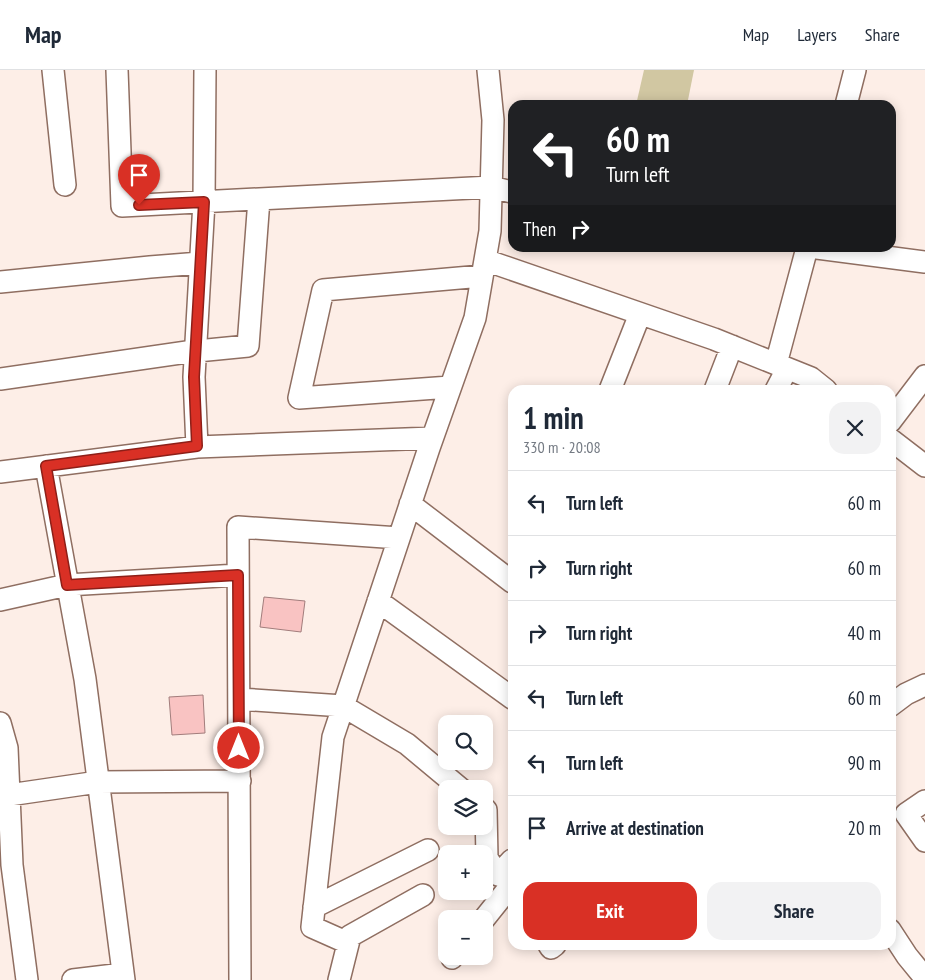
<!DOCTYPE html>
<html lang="en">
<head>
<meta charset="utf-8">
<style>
	body { margin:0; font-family:"PT Sans Narrow",sans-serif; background:#f2f2f3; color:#1f2937; height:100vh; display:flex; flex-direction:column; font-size:19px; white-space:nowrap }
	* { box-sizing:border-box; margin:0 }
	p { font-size:16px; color:#747a83 }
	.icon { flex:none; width:28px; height:28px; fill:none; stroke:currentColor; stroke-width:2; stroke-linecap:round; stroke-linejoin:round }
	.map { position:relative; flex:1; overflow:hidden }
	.details { position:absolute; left:508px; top:315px; width:388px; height:565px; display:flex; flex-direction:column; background:#fff; border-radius:15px; box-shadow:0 2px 12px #0003 }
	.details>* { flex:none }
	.top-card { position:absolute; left:508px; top:30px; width:388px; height:152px; border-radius:15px; box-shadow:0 2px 12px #0003; background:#202124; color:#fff; overflow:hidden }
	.tools { position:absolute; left:438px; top:645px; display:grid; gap:10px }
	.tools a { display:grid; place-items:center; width:55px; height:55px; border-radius:10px; background:#fff; box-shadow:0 2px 12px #0003; font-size:25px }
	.pin { position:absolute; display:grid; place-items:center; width:42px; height:42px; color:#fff; margin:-51px -21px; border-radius:50% 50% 50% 0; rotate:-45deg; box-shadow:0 0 5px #0007 }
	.pin .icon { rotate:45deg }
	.me { position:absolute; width:55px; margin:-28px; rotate:0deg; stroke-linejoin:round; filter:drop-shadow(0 0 4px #0008) }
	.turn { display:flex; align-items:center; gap:18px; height:105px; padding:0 15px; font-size:22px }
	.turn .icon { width:65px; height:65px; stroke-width:2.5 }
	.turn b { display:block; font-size:35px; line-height:42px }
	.then { display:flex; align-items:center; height:48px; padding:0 15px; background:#0003; gap:10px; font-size:19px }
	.round { display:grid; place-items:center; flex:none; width:52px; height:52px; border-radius:15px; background:#f2f2f3 }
	.headline { display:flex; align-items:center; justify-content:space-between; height:85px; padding:0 15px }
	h1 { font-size:30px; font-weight:600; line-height:38px }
	.primary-button { display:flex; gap:10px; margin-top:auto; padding:10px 15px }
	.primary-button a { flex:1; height:58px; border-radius:15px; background:#d93025; color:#fff; font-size:20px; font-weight:600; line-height:58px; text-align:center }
	.primary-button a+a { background:#f2f2f3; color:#1f2937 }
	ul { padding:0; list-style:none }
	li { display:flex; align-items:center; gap:15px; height:65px; padding:0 15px; border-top:1px solid #e0e1e3 }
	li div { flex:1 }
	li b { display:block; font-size:19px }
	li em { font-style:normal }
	header { display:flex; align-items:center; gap:30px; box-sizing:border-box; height:70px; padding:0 25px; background:#fff; border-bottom:1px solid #e0e1e3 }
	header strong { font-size:24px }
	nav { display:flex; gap:28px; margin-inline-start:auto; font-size:18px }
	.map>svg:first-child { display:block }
	.green { fill:#d1c7a2 }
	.building { fill:#f9c3c2; stroke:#a27d7c }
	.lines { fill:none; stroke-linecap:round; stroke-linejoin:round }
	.minor-casing { stroke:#8f6e61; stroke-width:24 }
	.minor { stroke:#fff; stroke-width:21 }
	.route-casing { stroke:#8d1f18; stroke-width:12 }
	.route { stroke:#d93025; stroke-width:9 }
</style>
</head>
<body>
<header>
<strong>Map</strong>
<nav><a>Map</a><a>Layers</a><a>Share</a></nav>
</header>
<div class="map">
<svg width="925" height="910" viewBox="0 0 925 910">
	<rect width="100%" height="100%" fill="#fdeee7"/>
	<path class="green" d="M644 0H694L687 35H636Z"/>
	<path class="building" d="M264 527 305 531 301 562 260 557Z
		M203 625 205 663 172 665 169 627Z"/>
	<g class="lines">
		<defs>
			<path id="minor" d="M53 0 65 115
				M117 0 122 136 491 117 512 122
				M846 35 855 0
				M817 178 925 192
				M485 190 714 269 811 308 826 320
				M0 212 150 197 200 193
				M776 294 807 178
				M0 309 187 282 248 276 259 129
				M450 317 299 328 323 220 482 206
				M610 320 640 244
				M715 320 732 276
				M776 320 787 299
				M890 352 925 306
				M890 369 925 396
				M197 377 432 368
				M46 396 85 609 124 910
				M0 402 197 377 194 307 204 132 205 0
				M410 434 512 512
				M0 530 67 515 238 505
				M378 531 512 628
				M239 629 343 636 407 674 461 719
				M890 636 906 624 925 615
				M0 653 7 678 12 795 27 910
				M9 725 98 712 240 711
				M925 731 906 744 925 771
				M484 738 486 740 487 788 498 805 512 790
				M314 837 428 780
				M484 849 508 819
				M890 860 907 886 925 908
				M348 873 312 857 333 667 429 378 475 248 490 161 493 50 488 0
				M549 875 551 878 555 875
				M452 888 453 886
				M73 910 123 904
				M240 910 238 457 399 468
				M339 910 350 866 423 825"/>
		</defs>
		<use href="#minor" class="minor-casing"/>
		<use href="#minor" class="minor"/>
	</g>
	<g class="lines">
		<defs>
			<path id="route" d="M139 135 204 132 194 307 197 376 46 396 67 515 238 505 239 678"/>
		</defs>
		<use href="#route" class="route-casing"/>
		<use href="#route" class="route"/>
	</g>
</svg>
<div class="tools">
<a><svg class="icon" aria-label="search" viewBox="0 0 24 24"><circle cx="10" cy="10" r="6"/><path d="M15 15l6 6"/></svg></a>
<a><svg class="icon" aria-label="layers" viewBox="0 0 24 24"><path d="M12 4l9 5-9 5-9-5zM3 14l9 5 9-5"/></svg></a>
<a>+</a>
<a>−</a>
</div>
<div class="pin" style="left:139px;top:135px;background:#d93025"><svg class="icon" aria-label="arrive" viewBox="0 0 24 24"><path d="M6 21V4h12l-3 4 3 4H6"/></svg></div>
<svg class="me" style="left:239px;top:678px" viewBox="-20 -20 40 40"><circle r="17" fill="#d93025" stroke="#fff" stroke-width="3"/><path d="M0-11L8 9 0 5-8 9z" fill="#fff"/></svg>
<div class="top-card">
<div class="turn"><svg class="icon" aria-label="left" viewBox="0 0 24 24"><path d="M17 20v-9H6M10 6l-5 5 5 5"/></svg><div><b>60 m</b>Turn left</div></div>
<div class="then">Then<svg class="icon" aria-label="right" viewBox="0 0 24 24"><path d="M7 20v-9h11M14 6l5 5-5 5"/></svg></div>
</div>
<section class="details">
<div class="headline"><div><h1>1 min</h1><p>330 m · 20:08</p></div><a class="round"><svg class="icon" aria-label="close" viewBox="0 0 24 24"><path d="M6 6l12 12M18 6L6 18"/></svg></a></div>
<ul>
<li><svg class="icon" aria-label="left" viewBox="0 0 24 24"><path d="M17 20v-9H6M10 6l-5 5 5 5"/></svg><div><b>Turn left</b></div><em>60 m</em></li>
<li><svg class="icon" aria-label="right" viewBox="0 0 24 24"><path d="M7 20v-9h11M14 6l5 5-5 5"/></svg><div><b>Turn right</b></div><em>60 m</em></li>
<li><svg class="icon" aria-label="right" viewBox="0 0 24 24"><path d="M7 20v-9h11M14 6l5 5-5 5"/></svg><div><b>Turn right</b></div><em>40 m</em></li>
<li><svg class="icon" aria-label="left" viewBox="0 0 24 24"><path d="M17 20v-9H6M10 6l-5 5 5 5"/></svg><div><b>Turn left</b></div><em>60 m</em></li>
<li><svg class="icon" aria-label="left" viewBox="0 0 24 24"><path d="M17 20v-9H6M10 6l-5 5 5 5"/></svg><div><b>Turn left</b></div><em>90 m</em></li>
<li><svg class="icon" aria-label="arrive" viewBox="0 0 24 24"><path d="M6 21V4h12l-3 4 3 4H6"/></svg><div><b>Arrive at destination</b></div><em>20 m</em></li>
</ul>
<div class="primary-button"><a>Exit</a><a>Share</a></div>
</section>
</div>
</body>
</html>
